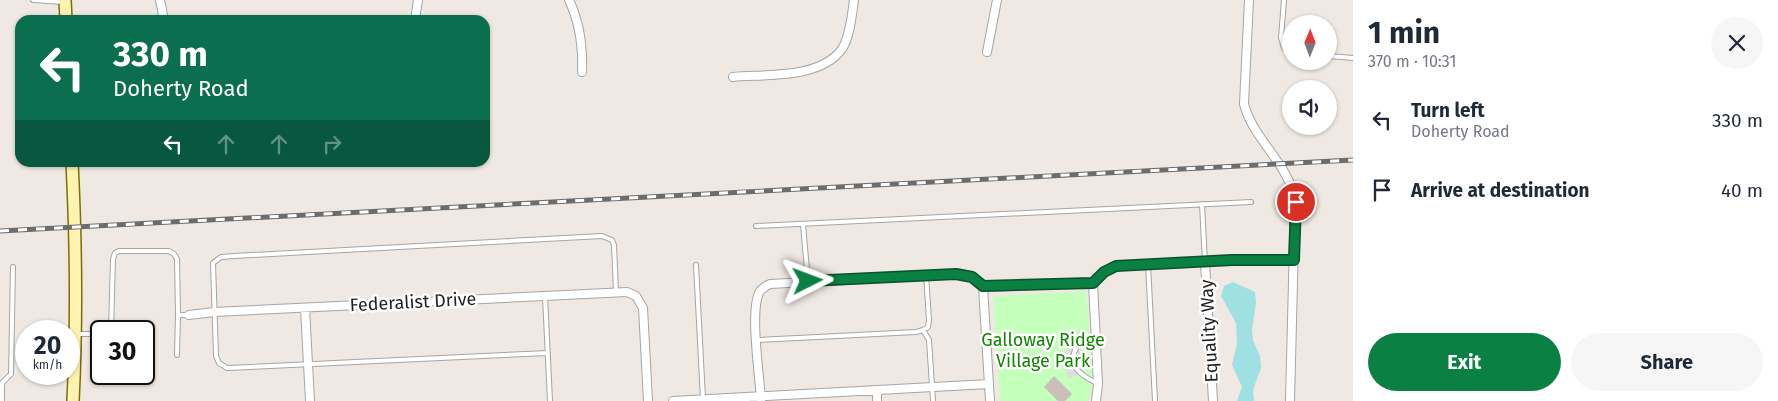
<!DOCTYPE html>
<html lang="en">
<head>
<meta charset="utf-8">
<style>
	body { margin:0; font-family:"Fira Sans",sans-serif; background:#f6f6f7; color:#1f2937; height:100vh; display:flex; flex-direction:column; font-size:19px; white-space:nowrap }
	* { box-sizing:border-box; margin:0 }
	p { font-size:16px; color:#747a83 }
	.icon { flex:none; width:28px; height:28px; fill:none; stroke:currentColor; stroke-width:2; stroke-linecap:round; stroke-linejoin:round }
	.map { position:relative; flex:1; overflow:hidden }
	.details { display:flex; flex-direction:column; background:#fff; width:425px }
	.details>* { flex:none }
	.hud { position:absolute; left:15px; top:15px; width:475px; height:152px; border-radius:15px; box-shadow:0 1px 4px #0004; background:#0b6e4f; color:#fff; overflow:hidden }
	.needle { width:32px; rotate:1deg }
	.controls { position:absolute; left:1282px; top:15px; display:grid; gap:10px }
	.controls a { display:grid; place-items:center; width:55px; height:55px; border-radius:50%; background:#fff; box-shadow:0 1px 4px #0004; font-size:25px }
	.speed { position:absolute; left:15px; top:320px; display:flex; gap:10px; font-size:25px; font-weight:700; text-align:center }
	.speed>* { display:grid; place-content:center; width:65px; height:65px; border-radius:50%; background:#fff; box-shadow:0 1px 4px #0004; line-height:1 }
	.speed small { font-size:12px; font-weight:400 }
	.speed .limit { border:2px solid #111; border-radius:8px; background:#fff; color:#111 }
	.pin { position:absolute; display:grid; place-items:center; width:42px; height:42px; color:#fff; margin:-21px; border:2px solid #fff; border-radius:50%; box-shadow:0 1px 5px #0007 }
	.me { position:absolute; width:55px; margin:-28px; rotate:87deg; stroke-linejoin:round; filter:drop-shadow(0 0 4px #0008) }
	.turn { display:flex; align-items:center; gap:18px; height:105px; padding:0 15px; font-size:22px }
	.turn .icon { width:65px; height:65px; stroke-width:2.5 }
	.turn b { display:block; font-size:35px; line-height:42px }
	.lanes { display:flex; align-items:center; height:48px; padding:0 15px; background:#0003; justify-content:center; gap:25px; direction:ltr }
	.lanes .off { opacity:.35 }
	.round { display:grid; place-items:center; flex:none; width:52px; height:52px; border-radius:26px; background:#f6f6f7 }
	.overview { display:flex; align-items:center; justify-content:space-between; height:85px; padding:0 15px }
	h1 { font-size:30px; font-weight:700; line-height:38px }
	.button { display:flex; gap:10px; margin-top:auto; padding:10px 15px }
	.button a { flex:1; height:58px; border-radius:30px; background:#0b8043; color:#fff; font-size:20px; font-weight:700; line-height:58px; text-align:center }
	.button a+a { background:#f6f6f7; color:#1f2937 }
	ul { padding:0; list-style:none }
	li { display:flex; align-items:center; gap:15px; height:70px; padding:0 15px }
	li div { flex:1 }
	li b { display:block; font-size:19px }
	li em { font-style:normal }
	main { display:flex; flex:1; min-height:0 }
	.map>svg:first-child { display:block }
	.park { fill:#c4ffbc }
	.parking { fill:#dedede }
	.water { fill:#9fe0e2 }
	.building { fill:#ccbeb9 }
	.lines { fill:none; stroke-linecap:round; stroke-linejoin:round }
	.lane-casing { stroke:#a5a5a5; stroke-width:6 }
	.street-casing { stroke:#a5a5a5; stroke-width:10 }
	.secondary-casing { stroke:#7a6f00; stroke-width:14 }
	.lane { stroke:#fff; stroke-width:4 }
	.street { stroke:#fff; stroke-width:8 }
	.secondary { stroke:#fff3b2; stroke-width:11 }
	.rail-casing { stroke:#6c6c6c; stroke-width:5 }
	.rail { stroke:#fff; stroke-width:3; stroke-dasharray:9; stroke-linecap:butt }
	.route-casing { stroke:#07532c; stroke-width:12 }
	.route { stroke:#0b8043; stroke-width:9 }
	.labels { text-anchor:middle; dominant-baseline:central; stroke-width:5; stroke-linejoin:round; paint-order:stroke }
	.street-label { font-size:18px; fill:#1e1e1e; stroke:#fff }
	.park-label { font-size:18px; fill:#118701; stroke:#fff }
</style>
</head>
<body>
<main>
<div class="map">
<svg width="1353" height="401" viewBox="0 0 1353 401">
	<rect width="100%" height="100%" fill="#f0e9e3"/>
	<path class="park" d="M1086 291C1087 312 1098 388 1087 401H1000L993 296Z"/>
	<path class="parking" d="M1080 329 1087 346 1082 352 1079 363 1084 371 1068 379 1063 364 1067 345 1074 334Z"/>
	<path class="water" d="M1233 282 1255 292 1256 303 1252 330 1253 340 1260 356 1261 368 1253 390 1254 401H1237L1242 387 1232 365 1237 344 1236 323 1221 296 1224 286Z"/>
	<path class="building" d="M1054 376 1072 394 1065 401H1058L1044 387Z"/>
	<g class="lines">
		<defs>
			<path id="lane" d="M33 0 63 2
				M1284 0 1281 38 1284 48 1291 52
				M1329 56 1353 58
				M1202 204 1205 262
				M803 225 808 281
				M756 226 1251 202
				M1148 264 1155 401
				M696 265 703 399
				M545 296 550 401
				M923 330 929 340 933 401
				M111 331 113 259 115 253 119 251H169L174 254 177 259 178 315H189
				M77 334H101
				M1096 336C1078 342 1075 344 1072 362 1078 373 1086 378 1097 383
				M757 340 916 332 923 330 928 327 929 320 926 275
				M548 353 227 368 219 363 216 356 213 263 221 257 234 256 602 236 612 240 614 245 616 292
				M177 355 178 315
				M2 401V383L11 374 13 267"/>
			<path id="street" d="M160 0 164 20
				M569 0C580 23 583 47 582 72
				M1249 0 1244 104C1253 140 1290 164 1295 202L1290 401
				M415 20 418 0
				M987 52 997 0
				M733 77C767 74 820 79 842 49 850 37 852 14 854 0
				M1205 262 1213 401
				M1093 283 1098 384 1096 401
				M983 287 990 401
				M305 308 310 401
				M189 315 214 312 627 292 636 296 643 308 648 401
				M877 390V401
				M673 401 989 384
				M761 401C760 377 749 309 760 291 763 288 766 286 770 284L956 274 972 277 983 287 1093 283 1104 272 1116 266 1232 260H1294"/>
			<path id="secondary" d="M65 0 66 20
				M72 162C76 242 77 322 73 401"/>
		</defs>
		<use href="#lane" class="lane-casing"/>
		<use href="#street" class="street-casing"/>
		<use href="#secondary" class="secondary-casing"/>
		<use href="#lane" class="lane"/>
		<use href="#street" class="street"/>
		<use href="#secondary" class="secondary"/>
		<defs>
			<path id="rail" d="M0 231 1353 160"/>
		</defs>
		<use href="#rail" class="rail-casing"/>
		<use href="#rail" class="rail"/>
	</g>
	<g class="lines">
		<defs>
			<path id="route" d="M808 281 956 274 972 277 983 286 1093 283 1104 272 1116 266 1232 260H1294L1296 202"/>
		</defs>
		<use href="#route" class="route-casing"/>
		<use href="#route" class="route"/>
	</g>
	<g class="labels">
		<g class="street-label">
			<text transform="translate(413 302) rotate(-3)">Federalist Drive</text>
			<text transform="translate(1209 331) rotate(-93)">Equality Way</text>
		</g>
		<g class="park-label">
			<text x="1043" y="340">Galloway Ridge<tspan x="1043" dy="21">Village Park</tspan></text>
		</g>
	</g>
</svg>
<div class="controls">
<a><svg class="needle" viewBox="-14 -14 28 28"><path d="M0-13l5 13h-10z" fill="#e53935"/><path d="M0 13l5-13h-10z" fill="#747a83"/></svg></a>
<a><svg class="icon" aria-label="sound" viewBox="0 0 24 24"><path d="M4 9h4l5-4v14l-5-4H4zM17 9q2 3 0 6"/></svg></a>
</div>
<div class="speed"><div>20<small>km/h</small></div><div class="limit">30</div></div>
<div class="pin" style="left:1296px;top:202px;background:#d93025"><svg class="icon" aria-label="arrive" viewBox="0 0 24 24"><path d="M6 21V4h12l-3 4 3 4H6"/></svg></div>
<svg class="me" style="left:808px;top:281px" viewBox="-20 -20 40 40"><path d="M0-17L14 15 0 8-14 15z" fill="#0b8043" stroke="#fff" stroke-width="4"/></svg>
<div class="hud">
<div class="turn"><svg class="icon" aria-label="left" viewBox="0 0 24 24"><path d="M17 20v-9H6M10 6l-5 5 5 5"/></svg><div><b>330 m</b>Doherty Road</div></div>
<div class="lanes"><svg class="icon" aria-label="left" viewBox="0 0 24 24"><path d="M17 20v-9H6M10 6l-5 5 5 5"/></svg><svg class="icon off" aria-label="ahead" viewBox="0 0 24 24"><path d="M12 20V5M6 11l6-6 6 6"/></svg><svg class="icon off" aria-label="ahead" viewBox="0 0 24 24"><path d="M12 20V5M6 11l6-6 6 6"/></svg><svg class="icon off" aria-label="right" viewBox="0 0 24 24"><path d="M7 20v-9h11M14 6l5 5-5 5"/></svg></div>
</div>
</div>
<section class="details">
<div class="overview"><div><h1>1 min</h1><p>370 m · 10:31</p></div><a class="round"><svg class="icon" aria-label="close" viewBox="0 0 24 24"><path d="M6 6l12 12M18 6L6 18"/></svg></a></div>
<ul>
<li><svg class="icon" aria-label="left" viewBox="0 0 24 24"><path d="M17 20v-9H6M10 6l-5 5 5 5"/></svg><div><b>Turn left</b><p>Doherty Road</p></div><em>330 m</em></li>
<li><svg class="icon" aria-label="arrive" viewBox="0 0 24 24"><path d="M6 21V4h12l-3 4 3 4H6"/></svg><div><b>Arrive at destination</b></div><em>40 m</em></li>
</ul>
<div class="button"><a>Exit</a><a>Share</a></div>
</section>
</main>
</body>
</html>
